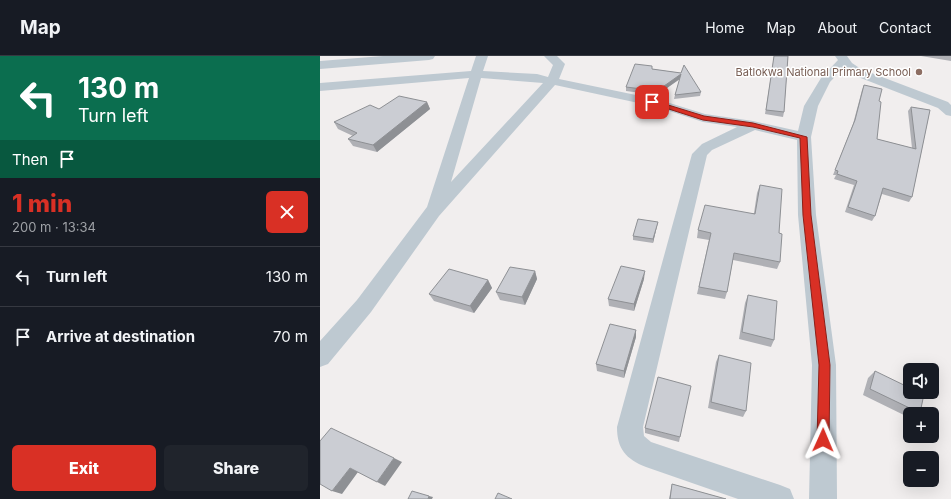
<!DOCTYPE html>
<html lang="en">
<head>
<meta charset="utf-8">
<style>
	body { margin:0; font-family:Inter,sans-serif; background:#20242c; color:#f1f3f6; height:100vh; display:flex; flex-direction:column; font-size:15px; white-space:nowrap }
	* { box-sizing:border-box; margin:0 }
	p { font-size:13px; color:#9ea1a6 }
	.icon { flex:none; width:22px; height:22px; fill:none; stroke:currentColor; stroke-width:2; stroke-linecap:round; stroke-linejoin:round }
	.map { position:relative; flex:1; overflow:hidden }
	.sheet { display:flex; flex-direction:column; background:#171b24; width:320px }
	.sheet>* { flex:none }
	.guide { background:#0b6e4f; color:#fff; overflow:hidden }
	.controls { position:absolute; left:583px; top:307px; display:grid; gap:8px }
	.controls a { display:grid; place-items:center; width:36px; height:36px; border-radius:6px; background:#171b24; box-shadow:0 4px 16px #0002; font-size:20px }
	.pin { position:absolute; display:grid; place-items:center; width:34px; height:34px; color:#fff; margin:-17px; border-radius:8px; box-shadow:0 2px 6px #0006 }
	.me { position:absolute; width:44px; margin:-22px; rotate:1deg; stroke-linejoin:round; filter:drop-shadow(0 0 3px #0008) }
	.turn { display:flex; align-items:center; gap:14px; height:84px; padding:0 12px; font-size:18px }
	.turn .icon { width:52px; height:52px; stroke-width:2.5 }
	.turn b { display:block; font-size:28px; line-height:34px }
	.then { display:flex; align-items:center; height:38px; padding:0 12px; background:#0003; gap:8px; font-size:15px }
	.round { display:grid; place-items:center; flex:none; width:42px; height:42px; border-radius:6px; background:#20242c }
	.overview { display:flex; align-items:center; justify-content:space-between; height:68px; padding:0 12px }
	h1 { font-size:24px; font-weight:800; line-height:30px; color:#d93025 }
	.action { display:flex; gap:8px; margin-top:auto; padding:8px 12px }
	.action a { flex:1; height:46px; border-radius:6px; background:#d93025; color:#fff; font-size:16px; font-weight:800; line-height:46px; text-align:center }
	.action a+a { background:#20242c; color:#f1f3f6 }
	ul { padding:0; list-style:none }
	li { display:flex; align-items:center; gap:12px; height:60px; padding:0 12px; border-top:1px solid #363941 }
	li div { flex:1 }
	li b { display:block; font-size:15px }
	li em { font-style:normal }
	header { display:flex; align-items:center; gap:24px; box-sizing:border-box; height:56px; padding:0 20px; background:#171b24; border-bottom:1px solid #363941 }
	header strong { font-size:19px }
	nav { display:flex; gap:22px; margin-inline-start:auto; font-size:14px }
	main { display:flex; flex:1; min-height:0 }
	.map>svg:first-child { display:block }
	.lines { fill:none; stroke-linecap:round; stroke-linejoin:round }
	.minor { fill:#bec9d1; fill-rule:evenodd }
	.tertiary { fill:#bec9d1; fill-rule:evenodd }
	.wall { fill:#afb0b5 }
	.shaded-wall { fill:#8e9094 }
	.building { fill:#cbcdd3; stroke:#8e9094 }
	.route { fill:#d93025; stroke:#8d1f18 }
	.education-dot { fill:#8d6e63; stroke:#fff; stroke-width:1.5 }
	.labels { text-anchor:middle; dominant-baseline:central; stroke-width:3; stroke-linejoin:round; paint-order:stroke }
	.far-education-label { font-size:11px; fill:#785e54; stroke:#fff; text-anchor:end }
</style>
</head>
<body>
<header>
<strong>Map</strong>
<nav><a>Home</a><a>Map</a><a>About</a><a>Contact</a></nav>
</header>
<main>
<section class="sheet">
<div class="guide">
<div class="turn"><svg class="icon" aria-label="left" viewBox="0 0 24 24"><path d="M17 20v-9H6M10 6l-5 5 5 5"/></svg><div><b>130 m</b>Turn left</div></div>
<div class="then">Then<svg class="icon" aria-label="arrive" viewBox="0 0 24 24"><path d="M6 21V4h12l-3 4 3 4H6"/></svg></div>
</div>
<div class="overview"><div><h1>1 min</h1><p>200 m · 13:34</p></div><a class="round" style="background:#d93025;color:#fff"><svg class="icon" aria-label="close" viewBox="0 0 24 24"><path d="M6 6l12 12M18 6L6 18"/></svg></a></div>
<ul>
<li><svg class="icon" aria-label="left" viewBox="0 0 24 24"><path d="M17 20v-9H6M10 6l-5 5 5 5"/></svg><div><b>Turn left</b></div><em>130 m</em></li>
<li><svg class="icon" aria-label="arrive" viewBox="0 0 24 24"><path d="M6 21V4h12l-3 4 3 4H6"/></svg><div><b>Arrive at destination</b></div><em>70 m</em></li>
</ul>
<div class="action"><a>Exit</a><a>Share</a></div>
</section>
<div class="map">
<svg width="631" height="443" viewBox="0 0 631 443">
	<rect width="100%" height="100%" fill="#f1eeee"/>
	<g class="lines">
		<path class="minor" d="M156 0H168L163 15 217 18 228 21 233 9 224 0H237L245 8 239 23 340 44 385 58 433 65 478 75 484 50 501 22 518 4 515 0H527L532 7 541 13 628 46 631 49V60L626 59 618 52 533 19 523 12 510 26 498 50 491 81 496 159 516 309 517 443H489L492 309 478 159 477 84 435 74 392 94 387 99 323 371 324 380 331 386 460 429 470 433 474 443H418L326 411C306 403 297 393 297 371L372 98 382 88 417 71 383 66 337 51 235 29 119 160 51 256 8 308 0 311V285L37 244 107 151 149 22 0 35V27L151 15ZM161 22 223 27 131 126Z"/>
		<path class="tertiary" d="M63 0H115L113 3 109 4 0 13V5Z"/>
	</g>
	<path class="wall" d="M454 0H468L464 56 463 61 445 58Z
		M601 0H631V5Z
		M332 13 361 17 381 36 380 40 354 43 355 39 360 23 337 39 306 35V31Z
		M544 29 559 45 557 83 592 92 588 55 591 51 610 54 592 141 589 146 562 138 555 160 552 165 525 156 534 129 514 123 516 119H513L533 68 542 34Z
		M107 46 110 53 57 96 33 90 28 83 33 80 18 73 14 66 59 53Z
		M440 129 459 177 460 206 457 213 413 204 407 236 405 243 377 238 389 184 377 182 378 174 434 157 437 137Z
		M338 166 337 170 333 187 313 184V180Z
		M215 215 217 223 205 249 180 244 176 236Z
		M324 223 314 255 289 250 288 243Z
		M168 224 172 232 154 257 114 245 109 238Z
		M428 239 454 284 451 291 419 283 425 247Z
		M316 274V281L304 322 277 315 276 308Z
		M399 299 426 355 423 361 388 352 396 306Z
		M555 315 600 357 598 358H590V362L543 339 548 322Z
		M325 372 360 381 359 386 325 377Z
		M352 428 406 443H349Z"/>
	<path class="shaded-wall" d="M361 18V22L337 39V35Z
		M107 46 110 53 57 96 53 89Z
		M338 166 337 170 333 187V183Z
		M215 215 217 223 205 249 202 241Z
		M325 215 324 223 314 255V248Z
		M168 224 172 232 154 257 150 250Z
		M316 274V281L304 322V315Z
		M74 402 82 406 65 430 57 426Z
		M30 412 38 416 22 438 12 435Z
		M109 440 113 441 112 443H108Z"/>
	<path class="building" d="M454 0H468L464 56 446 54Z
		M315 8 332 10V13L361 17 364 9 381 36 355 39 361 18 337 35 306 31Z
		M544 29 562 33 559 45 561 46 557 83 596 93 591 51 610 54 592 141 563 132 555 160 528 151 537 125 517 118 518 115 515 114 535 64Z
		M79 40 107 46 53 89 28 83 37 77 14 66 50 49 59 53Z
		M440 129 462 133 459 177 462 178 460 206 414 197 407 236 379 231 391 177 378 174 385 149 435 158Z
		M318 163 338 166 333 183 313 180Z
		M301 210 325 215 314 248 288 243Z
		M190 211 215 215 202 241 176 236Z
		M129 213 168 224 150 250 109 238Z
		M428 239 457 245 454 284 422 276Z
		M290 268 316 274 304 315 276 308Z
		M399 299 431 307 426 355 391 346Z
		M555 315 590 332V336H599L604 338 600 357 550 333Z
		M338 321 371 330 360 381 325 372Z
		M11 372 74 402 57 426 30 412 12 435 0 428V385Z
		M352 428 406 443H350Z
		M92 435 109 440 108 443H88Z
		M178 437 192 443H175Z"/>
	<path class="route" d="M332 44 384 60 433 67 487 81 491 159 510 309 509 384 508 388 503 389 499 388 497 384 499 309 483 159 480 82 433 71 383 64 330 47V45Z"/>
	<circle class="education-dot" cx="599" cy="16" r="4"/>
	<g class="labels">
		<g class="far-education-label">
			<text x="591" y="16">Batlokwa National Primary School</text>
		</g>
	</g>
</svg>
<div class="controls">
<a><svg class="icon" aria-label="sound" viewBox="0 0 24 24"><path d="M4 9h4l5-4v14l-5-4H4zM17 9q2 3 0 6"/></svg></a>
<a>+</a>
<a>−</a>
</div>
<div class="pin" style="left:332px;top:46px;background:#d93025"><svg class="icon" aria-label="arrive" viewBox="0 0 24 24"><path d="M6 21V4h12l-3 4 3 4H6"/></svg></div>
<svg class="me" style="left:503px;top:384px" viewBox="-20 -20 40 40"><path d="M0-17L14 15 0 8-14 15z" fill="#d93025" stroke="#fff" stroke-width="4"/></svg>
</div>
</main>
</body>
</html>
